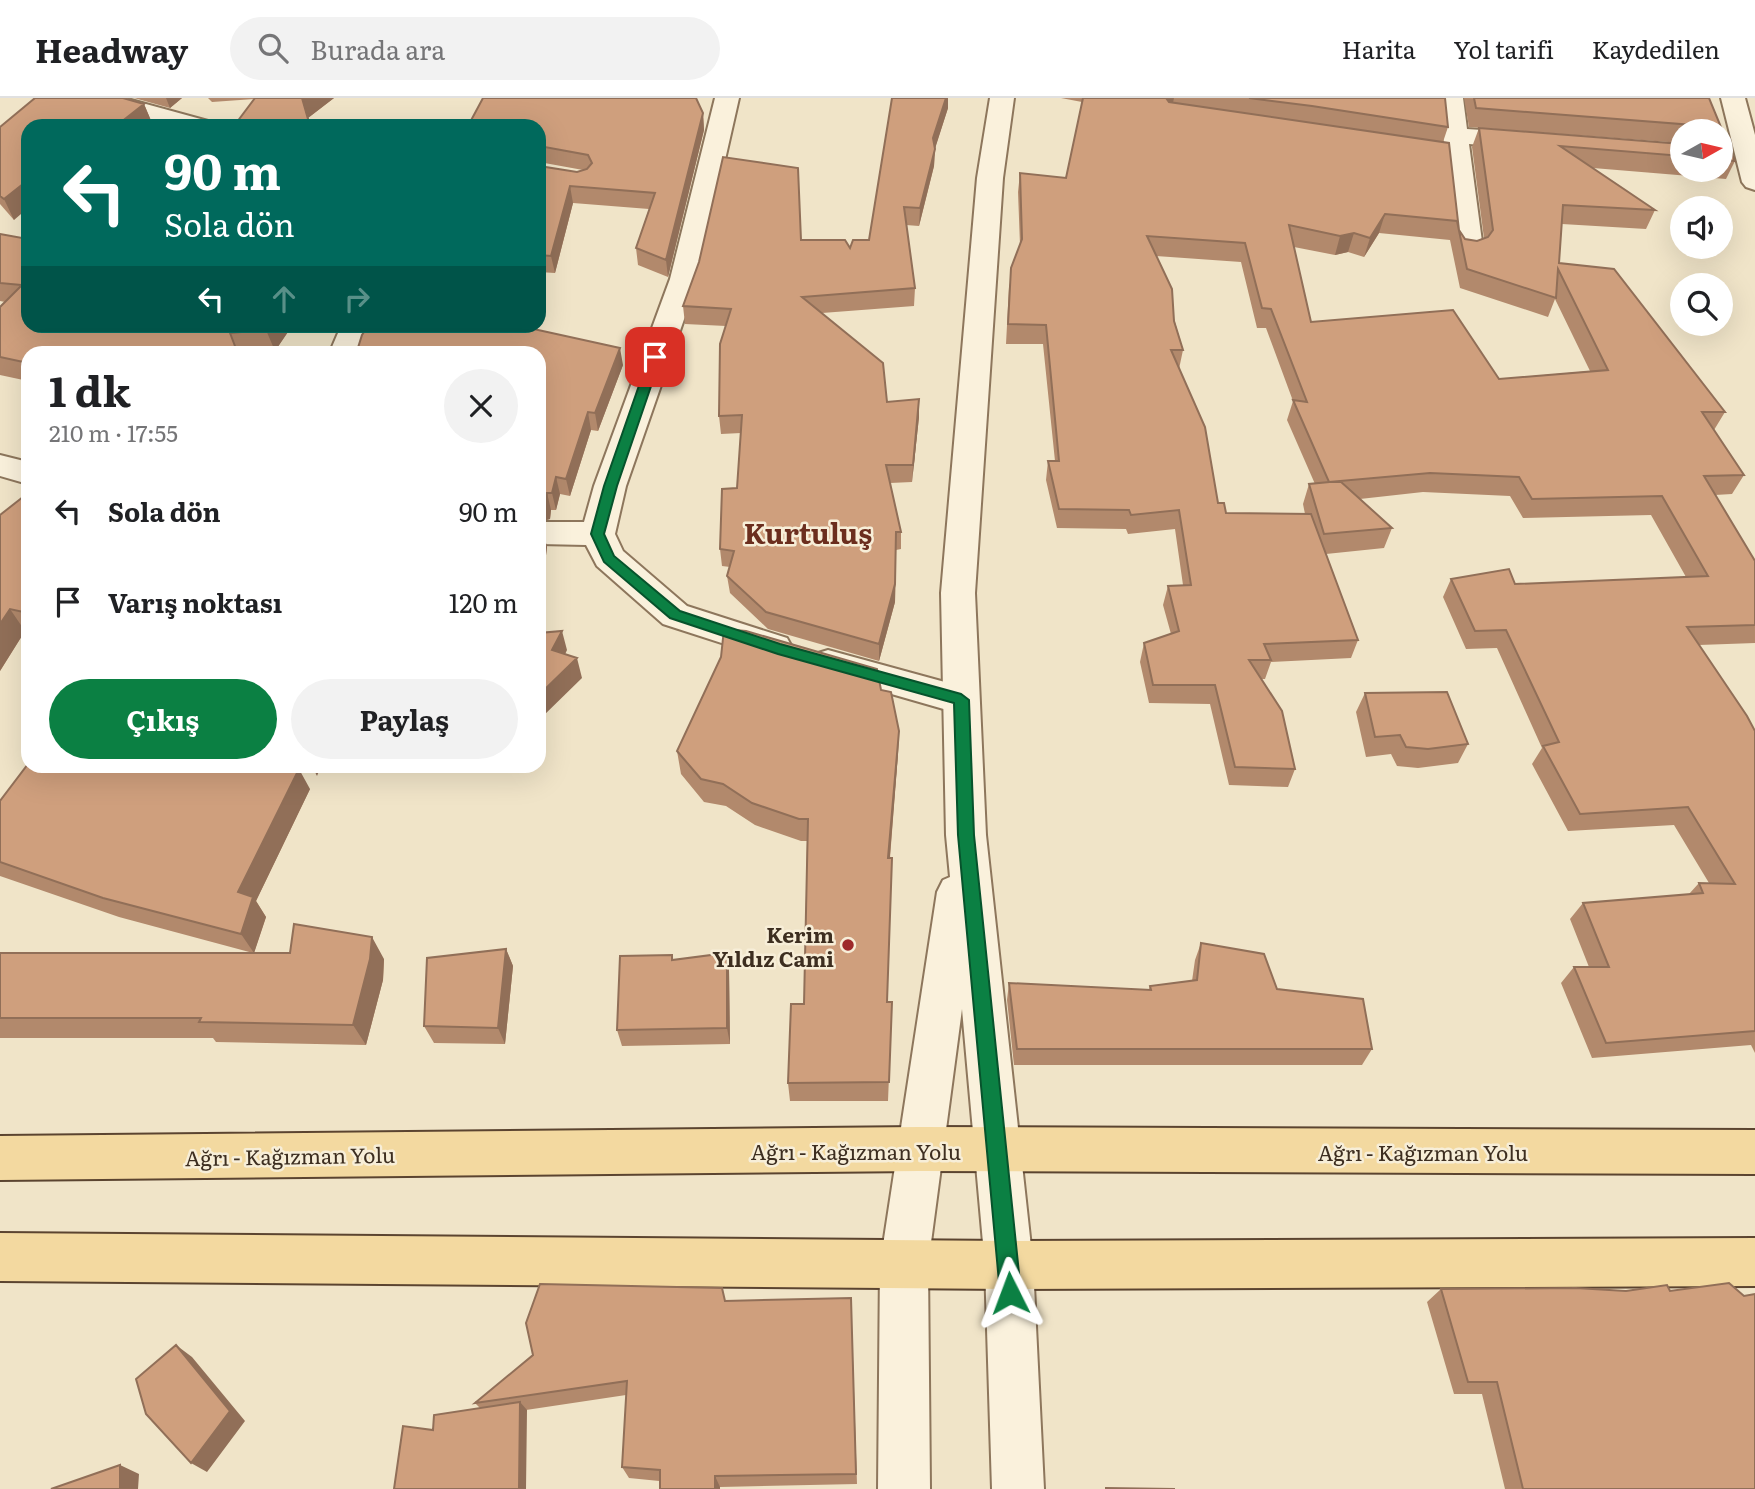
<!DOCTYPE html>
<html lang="tr">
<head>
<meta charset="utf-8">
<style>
	body { margin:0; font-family:Literata,serif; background:#f2f2f2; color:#202124; height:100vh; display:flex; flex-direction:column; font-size:26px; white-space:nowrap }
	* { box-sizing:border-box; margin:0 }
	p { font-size:23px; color:#757577 }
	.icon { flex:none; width:38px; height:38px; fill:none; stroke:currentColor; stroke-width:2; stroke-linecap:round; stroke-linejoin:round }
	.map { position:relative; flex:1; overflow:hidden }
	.side { position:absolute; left:21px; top:248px; width:525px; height:427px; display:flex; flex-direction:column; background:#fff; border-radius:21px; box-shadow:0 7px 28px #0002 }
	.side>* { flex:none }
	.guide { position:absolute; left:21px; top:21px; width:525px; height:214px; border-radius:21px; box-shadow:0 7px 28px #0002; background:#00695c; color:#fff; overflow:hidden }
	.needle { width:46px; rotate:82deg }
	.fabs { position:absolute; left:1670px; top:21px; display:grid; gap:14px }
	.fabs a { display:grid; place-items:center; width:63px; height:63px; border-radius:50%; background:#fff; box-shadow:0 7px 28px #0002; font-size:35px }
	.pin { position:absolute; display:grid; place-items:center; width:60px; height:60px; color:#fff; margin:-30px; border-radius:14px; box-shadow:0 4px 10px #0006 }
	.me { position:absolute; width:77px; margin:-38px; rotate:357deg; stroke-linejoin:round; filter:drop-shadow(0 0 5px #0008) }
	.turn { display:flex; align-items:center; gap:24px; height:147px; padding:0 28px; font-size:32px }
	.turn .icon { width:91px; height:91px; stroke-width:2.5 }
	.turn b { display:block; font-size:49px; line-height:60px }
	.lanes { display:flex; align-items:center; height:66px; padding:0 28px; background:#0003; justify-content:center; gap:35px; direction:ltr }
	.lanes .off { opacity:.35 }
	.round { display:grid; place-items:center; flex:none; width:74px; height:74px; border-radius:37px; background:#f2f2f2 }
	.overview { display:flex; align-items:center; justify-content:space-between; height:119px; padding:0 28px }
	h1 { font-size:42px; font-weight:700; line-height:52px }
	.action { display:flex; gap:14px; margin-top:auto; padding:14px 28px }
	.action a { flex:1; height:80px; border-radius:42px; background:#0b8043; color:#fff; font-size:28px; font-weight:700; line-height:80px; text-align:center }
	.action a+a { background:#f2f2f2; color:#202124 }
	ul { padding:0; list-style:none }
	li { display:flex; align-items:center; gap:21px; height:91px; padding:0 28px }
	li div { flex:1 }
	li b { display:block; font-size:26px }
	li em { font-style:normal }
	header { display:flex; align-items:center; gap:42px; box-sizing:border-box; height:98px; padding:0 35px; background:#fff; border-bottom:2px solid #e0e0e0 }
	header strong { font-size:33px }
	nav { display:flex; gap:38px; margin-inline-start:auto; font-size:24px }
	.search { width:490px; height:63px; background:#f2f2f2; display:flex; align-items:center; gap:18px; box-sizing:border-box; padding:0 24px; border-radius:38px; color:#757577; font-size:26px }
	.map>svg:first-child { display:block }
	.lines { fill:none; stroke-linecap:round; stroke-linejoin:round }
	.minor-casing { stroke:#8d765c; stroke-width:4 }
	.tertiary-casing { stroke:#8d765c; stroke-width:4 }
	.primary-casing { stroke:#5b4430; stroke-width:4 }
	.minor { fill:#faf1dc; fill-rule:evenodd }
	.tertiary { fill:#faf1dc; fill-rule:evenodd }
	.primary { fill:#f3d9a0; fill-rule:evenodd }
	.wall { fill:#b2896c; fill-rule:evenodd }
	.shaded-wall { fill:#916f58 }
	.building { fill:#cf9f7d; stroke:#916f58; stroke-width:2; fill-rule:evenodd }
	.route { fill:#0b8043; stroke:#07532c; stroke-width:2 }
	.poi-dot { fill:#9e2a2b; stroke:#f7eed8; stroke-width:2.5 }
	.labels { text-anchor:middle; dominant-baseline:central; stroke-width:5; stroke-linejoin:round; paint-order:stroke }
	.poi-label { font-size:21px; font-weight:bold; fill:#3d2e20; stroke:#f7eed8; text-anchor:end }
	.street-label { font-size:21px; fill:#3d2e20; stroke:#f7eed8 }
	.district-label { font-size:28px; font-weight:bold; fill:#6b2e1e; stroke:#f7eed8 }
</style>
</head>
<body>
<header>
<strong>Headway</strong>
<div class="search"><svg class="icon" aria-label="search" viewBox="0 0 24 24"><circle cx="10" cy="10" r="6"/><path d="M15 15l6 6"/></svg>Burada ara</div>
<nav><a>Harita</a><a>Yol tarifi</a><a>Kaydedilen</a></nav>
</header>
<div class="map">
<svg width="1755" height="1391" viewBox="0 0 1755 1391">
	<rect width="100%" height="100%" fill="#f0e4c8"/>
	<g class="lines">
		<defs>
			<path id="minor" d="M124 0 208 23 211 28H171L110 11 107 6 110 1Z
				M715 0H739L698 181 626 388 615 436 623 453 687 508 787 540 792 549 787 558 774 562 663 526 597 468 586 447 539 446V424H584L594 388 670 181Z
				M1439 0H1463L1467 31 1526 35 1535 38 1539 43 1535 48 1526 51 1469 46 1483 151 1479 157 1469 159 1459 157 1455 151Z
				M1721 0H1745L1755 37V92L1746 89 1742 84Z
				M341 228H369L358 256H329Z
				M0 357 28 364V386L0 378Z
				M828 552 974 592 979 602 974 612 961 616 815 574 810 565 815 556Z"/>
			<path id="tertiary" d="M990 0H1014L1003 80 975 495 986 737 1033 1167 1044 1391H992L985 1167 962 911 928 1167 930 1391H878L880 1167 937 794 943 782 950 779 946 737 941 495 977 80Z"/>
			<path id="primary" d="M919 1029 1755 1032V1076L919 1073 0 1082V1038Z
				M0 1135 1009 1143 1755 1140V1188L1009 1191 0 1183Z"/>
		</defs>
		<use href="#minor" class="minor-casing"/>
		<use href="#tertiary" class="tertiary-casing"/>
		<use href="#primary" class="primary-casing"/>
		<use href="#minor" class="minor"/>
		<use href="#tertiary" class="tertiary"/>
		<use href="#primary" class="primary"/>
	</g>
	<path class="wall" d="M134 0H182L170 10Z
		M208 0H334L308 20 311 28H234L254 1 212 4Z
		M892 0H948V10L935 50 934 68 919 128 906 127 915 190 914 208 822 215 887 304 919 301V319L912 384 890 385 901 434V451L896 452 895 504 879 563 768 531 730 495 727 478 730 469 722 468 720 451 737 390 741 335 721 336 719 318 726 228 685 226 683 208 801 142 850 150 869 142Z
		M1061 0H1445L1448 29 1443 44 1459 132 1465 141 1477 143 1484 140 1472 49 1479 30 1682 46V72H1720V33H1682V45L1469 29 1464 0H1709L1735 63 1726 81 1593 70 1655 112 1646 131 1562 126 1559 165 1725 314 1714 332 1744 377 1732 396 1715 397 1755 463V545L1699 547 1755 633V955L1751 947 1592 960 1561 885 1574 869H1589L1570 821 1583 805 1689 796 1699 785H1709L1674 727 1568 733 1532 666 1542 650 1497 550 1466 551 1443 499 1451 481 1515 486 1686 479 1651 417 1523 420 1510 398 1423 394 1360 401 1392 430 1384 450 1326 456 1358 542 1351 560 1271 564 1265 581H1261L1295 671 1288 689 1229 687 1210 606 1149 605 1140 564 1144 545 1171 536 1163 507 1168 488 1183 487 1175 431 1128 436 1126 431 1057 430 1046 382 1048 363H1055L1043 246H1006L1009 189 1020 147 1018 94 1020 75 1066 80 1082 4ZM1379 135 1450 142 1460 190 1548 219 1555 201 1590 273 1499 281 1311 224 1294 149 1335 157 1348 154 1364 159ZM1156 158 1241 164 1257 230H1266L1293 303 1287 322 1315 386H1309L1303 406 1305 416 1226 415 1218 405 1179 271 1183 252Z
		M144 6 152 25 149 28H28L14 122 0 106V29Z
		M703 15 704 32 668 179 638 167 636 150 649 111 573 105 555 175 539 174V68L577 74 583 72 539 64V28Z
		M0 136 28 141V228H292L275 253 241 256H28V283L0 277V209L5 204 0 203Z
		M539 256 623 267 598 333 591 332 570 398 560 396 556 412H551L550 421 539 424Z
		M28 395V534L25 533 0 573Z
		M539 431 547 449 543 482H541L542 486 539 515Z
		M881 592 899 633 898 656 890 760 887 904H892L888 1003H790L788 985 804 906 807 743H801L755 727 726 708 704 704 681 676 677 653Z
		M1365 595 1468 646 1458 665 1418 670 1397 668 1391 656 1366 659 1356 614Z
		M310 691 256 803 266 819 254 855 384 861 383 882 366 947 216 944 213 940H0V855H253L119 819 0 778V703Z
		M1201 845 1372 951 1362 967H1014L1007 902 1009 885 1149 892 1150 888 1192 883 1195 862Z
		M506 851 513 868 505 946 434 945 424 928Z
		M727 855 729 872 730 946 622 948 617 932Z
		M1441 1191 1670 1193 1744 1198 1755 1391H1505L1482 1296H1454L1427 1204Z
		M851 1200 857 1386 720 1389 629 1380 622 1369 626 1297 526 1312V1391H394L433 1332 480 1310 475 1305 725 1203Z"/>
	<path class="shaded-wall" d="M166 0H182L170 10Z
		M302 0H334L308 20 311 28Z
		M946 0H948V10L933 57V40Z
		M1164 0H1174L1172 9Z
		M144 6 152 25 149 28H116Z
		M703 15 704 32 668 179 666 162Z
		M935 51 934 68 919 128 920 110Z
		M28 82V110L14 122 4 101Z
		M570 88 573 105 555 175 551 158Z
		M1385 116 1379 135 1364 159 1370 140Z
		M1354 135 1348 154 1335 157 1340 138Z
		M270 228H292L275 253 266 232Z
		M620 250 623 267 598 333 595 315Z
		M919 301V319L912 384 913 367Z
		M588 314 591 332 570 398 566 381Z
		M556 379 560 396 556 412 552 395Z
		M547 395 551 412 550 421 539 424V406Z
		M543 432 547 449 543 482 539 467Z
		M896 452 895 504 879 563V546Z
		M539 474 542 486 539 515Z
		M10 511 25 533 0 573V526Z
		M562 533 567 552 558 572 552 552Z
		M577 560 582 580 539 622V597Z
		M899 633 898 656 888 782V760Z
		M312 668H321L317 678Z
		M299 671 310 691 256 803 266 819 254 855 241 836 238 794Z
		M372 839 384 861 383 882 366 947 353 927Z
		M506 851 513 868 505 946 498 930Z
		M727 855 729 872 730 946 727 930Z
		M176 1247 192 1259 245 1323 207 1374 191 1365Z
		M520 1304 527 1312 526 1391H519Z
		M120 1367 139 1376 138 1391H120Z
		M715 1378 720 1389V1391H715Z"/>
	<path class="building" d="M35 0H123L144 6 116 28H28V82L4 101 0 98V29Z
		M255 0H302L310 28H234Z
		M483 0H696L703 15 666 162 636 150 655 95 570 88 551 158 539 157V68L577 74 587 71 592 65 588 57 539 48V28H468Z
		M892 0H946L933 40 935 51 920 110 904 109 915 190 802 199 883 265 887 304 919 301 913 367H886L901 434H896L895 486 879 546 766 514 727 478 734 453 720 451 722 391 737 390 742 317 719 318 720 246 731 211 683 208 699 164 723 59 798 70 801 142H845L850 150 853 142H869Z
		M1083 0H1166L1169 4 1449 45 1459 132 1465 141 1477 143 1488 139 1493 132 1479 30 1682 46V58L1560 48 1655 112 1563 107 1559 165 1614 171 1725 314H1702L1744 377 1704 378 1755 463V527L1687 529 1747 618 1755 633V933L1606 945 1574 869H1609L1583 805 1703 795 1699 785 1735 786 1688 709 1580 716 1543 648 1559 644 1506 532 1475 533 1451 481 1509 471 1515 486 1708 478 1662 398 1532 401 1519 379 1430 375 1329 384 1293 302 1307 304 1271 211 1262 210 1245 145 1147 138 1172 191 1174 223 1183 252H1171L1205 329 1218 405H1224L1226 415 1311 416 1358 542 1264 546 1271 562H1249L1282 613 1295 671 1235 669 1215 587H1153L1144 545 1179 533 1168 488 1191 487 1179 412 1131 417 1129 412 1059 411 1048 363H1059L1046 227 1008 226 1011 170 1022 141 1020 75 1066 80ZM1385 116 1457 123 1467 171 1556 200 1558 171 1608 272 1499 281 1453 212 1311 224 1289 127 1340 138 1354 135 1370 140Z
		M1249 0H1445L1448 29 1312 8Z
		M1474 0H1709L1735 63 1720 61V33H1693V27L1476 10Z
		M0 136 28 141V228H270L266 232 230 235 238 256H28V265L0 259V209L22 187 0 185Z
		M368 228H520L620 250 595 315 588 314 566 381 556 379 552 395H547L546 404 539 406V256H356L362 237Z
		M1340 383 1392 430 1324 436 1309 386Z
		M28 395V515L10 511 0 526V417Z
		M539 431 543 432 539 461Z
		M724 531 746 533 877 571 881 592 891 594 899 633 888 760H892L887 904H892L889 984 788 985 791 906H804L808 721H799L752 705 723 686 701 681 677 653 721 559Z
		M562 533 552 552 577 560 539 597V535Z
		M1447 594 1468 646 1428 651 1406 649 1400 637 1375 639 1365 595Z
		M28 666V668H275L291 673 299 671 238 794 253 799 241 836 103 800 0 764V703Z
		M294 826 372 839 370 861 353 927 199 924 201 920H0V855H290Z
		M1201 845 1264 856 1277 891 1363 901 1372 951H1017L1009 885 1151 892 1150 888 1197 882Z
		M506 851 498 930 424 928 427 860Z
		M727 855V930L617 932 620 858 672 857V862Z
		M1729 1185 1744 1198 1755 1196V1391H1523L1497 1284H1468L1441 1191 1576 1190 1626 1193 1667 1187 1670 1193Z
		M540 1186 722 1190 725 1203 851 1200 856 1376 715 1378V1391H660V1372L622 1369 627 1283 475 1305 533 1257 526 1225Z
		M176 1247 230 1313 191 1365 146 1316 136 1281Z
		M520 1304 519 1391H394L403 1328 433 1332 434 1317Z
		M120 1367V1391H51Z
		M1106 1390 1175 1391H1106Z"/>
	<path class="route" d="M655 255 661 259 617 388 604 436 614 458 680 513 780 546 961 596 969 602 974 737 1021 1195 1018 1202 1010 1205 1003 1202 1000 1195 958 737 954 605 778 556 670 520 604 464 591 436 604 388 649 259Z"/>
	<circle class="poi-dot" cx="848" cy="847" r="7"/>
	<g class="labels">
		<g class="poi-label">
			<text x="834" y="835">Kerim<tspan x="834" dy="24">Yıldız Cami</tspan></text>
		</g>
		<g class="street-label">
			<text x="856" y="1052">Ağrı - Kağızman Yolu</text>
			<text x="1423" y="1053">Ağrı - Kağızman Yolu</text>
			<text transform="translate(290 1057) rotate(-1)">Ağrı - Kağızman Yolu</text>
		</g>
		<g class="district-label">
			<text x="808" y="434">Kurtuluş</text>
		</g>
	</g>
</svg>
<div class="fabs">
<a><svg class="needle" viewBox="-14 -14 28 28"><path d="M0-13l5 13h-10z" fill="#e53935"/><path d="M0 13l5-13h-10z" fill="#757577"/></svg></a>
<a><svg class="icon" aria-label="sound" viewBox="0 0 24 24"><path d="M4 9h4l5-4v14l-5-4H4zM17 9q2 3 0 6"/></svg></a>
<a><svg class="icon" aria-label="search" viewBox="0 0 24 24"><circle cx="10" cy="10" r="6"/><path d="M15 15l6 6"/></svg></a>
</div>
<div class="pin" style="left:655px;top:259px;background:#d93025"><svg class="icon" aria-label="arrive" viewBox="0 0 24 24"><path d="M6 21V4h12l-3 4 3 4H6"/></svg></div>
<svg class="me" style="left:1010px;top:1195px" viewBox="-20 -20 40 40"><path d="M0-17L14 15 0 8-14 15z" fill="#0b8043" stroke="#fff" stroke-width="4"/></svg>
<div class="guide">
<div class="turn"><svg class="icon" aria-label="left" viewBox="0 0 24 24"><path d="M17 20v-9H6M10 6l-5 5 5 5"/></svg><div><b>90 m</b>Sola dön</div></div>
<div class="lanes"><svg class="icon" aria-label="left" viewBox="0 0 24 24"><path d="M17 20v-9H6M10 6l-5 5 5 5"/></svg><svg class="icon off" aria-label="ahead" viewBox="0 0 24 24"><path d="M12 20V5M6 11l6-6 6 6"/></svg><svg class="icon off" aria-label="right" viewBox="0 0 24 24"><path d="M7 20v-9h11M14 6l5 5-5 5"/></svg></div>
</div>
<section class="side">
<div class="overview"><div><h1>1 dk</h1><p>210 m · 17:55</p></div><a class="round"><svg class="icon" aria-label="close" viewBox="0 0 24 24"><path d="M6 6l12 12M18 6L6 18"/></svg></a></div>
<ul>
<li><svg class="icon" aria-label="left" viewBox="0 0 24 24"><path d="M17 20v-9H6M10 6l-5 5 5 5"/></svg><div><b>Sola dön</b></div><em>90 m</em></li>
<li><svg class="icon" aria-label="arrive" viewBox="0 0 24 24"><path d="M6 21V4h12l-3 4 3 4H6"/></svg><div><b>Varış noktası</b></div><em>120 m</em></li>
</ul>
<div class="action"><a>Çıkış</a><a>Paylaş</a></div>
</section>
</div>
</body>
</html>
